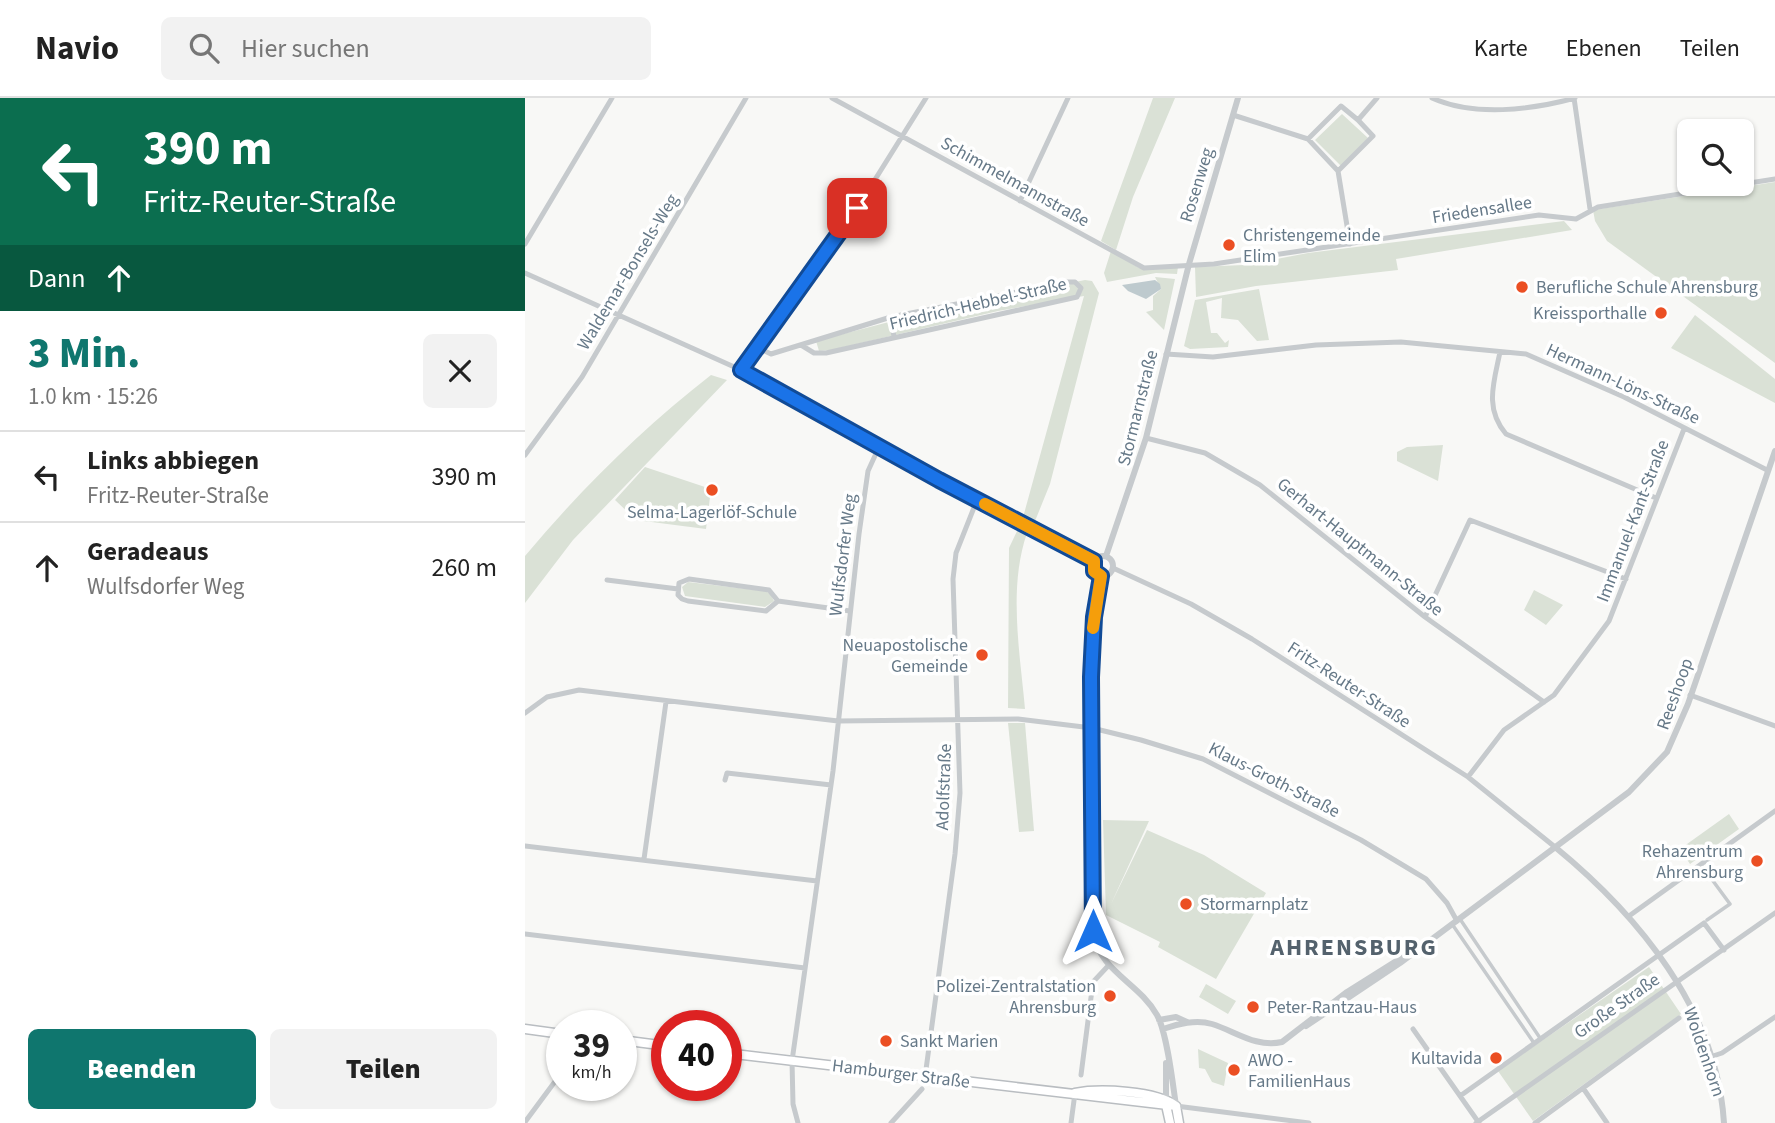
<!DOCTYPE html>
<html lang="de">
<head>
<meta charset="utf-8">
<style>
	body { margin:0; font-family:"Source Sans 3",sans-serif; background:#f2f2f2; color:#222; height:100vh; display:flex; flex-direction:column; font-size:26px; white-space:nowrap }
	* { box-sizing:border-box; margin:0 }
	p { font-size:23px; color:#767676 }
	.icon { flex:none; width:38px; height:38px; fill:none; stroke:currentColor; stroke-width:2; stroke-linecap:round; stroke-linejoin:round }
	.map { position:relative; flex:1; overflow:hidden }
	.panel { display:flex; flex-direction:column; background:#fff; width:525px }
	.panel>* { flex:none }
	.top-card { background:#0b6e4f; color:#fff; overflow:hidden }
	.buttons { position:absolute; left:1152px; top:21px; display:grid; gap:14px }
	.buttons a { display:grid; place-items:center; width:77px; height:77px; border-radius:10px; background:#fff; box-shadow:0 2px 5px #0004; font-size:35px }
	.speed { position:absolute; left:21px; top:912px; display:flex; gap:14px; font-size:35px; font-weight:700; text-align:center }
	.speed>* { display:grid; place-content:center; width:91px; height:91px; border-radius:50%; background:#fff; box-shadow:0 2px 5px #0004; line-height:1 }
	.speed small { font-size:18px; font-weight:400 }
	.speed .limit { border:10px solid #d22; background:#fff; color:#111 }
	.pin { position:absolute; display:grid; place-items:center; width:60px; height:60px; color:#fff; margin:-30px; border-radius:14px; box-shadow:0 4px 10px #0006 }
	.me { position:absolute; width:77px; margin:-38px; rotate:0deg; stroke-linejoin:round; filter:drop-shadow(0 0 5px #0008) }
	.turn { display:flex; align-items:center; gap:24px; height:147px; padding:0 28px; font-size:32px }
	.turn .icon { width:91px; height:91px; stroke-width:2.5 }
	.turn b { display:block; font-size:49px; line-height:60px }
	.then { display:flex; align-items:center; height:66px; padding:0 28px; background:#0003; gap:14px; font-size:26px }
	.round { display:grid; place-items:center; flex:none; width:74px; height:74px; border-radius:10px; background:#f2f2f2 }
	.headline { display:flex; align-items:center; justify-content:space-between; height:119px; padding:0 28px }
	h1 { font-size:42px; font-weight:800; line-height:52px; color:#0f766e }
	.button { display:flex; gap:14px; margin-top:auto; padding:14px 28px }
	.button a { flex:1; height:80px; border-radius:10px; background:#0f766e; color:#fff; font-size:28px; font-weight:800; line-height:80px; text-align:center }
	.button a+a { background:#f2f2f2; color:#222 }
	ul { padding:0; list-style:none }
	li { display:flex; align-items:center; gap:21px; height:91px; padding:0 28px; border-top:2px solid #e0e0e0 }
	li div { flex:1 }
	li b { display:block; font-size:26px }
	li em { font-style:normal }
	header { display:flex; align-items:center; gap:42px; box-sizing:border-box; height:98px; padding:0 35px; background:#fff; border-bottom:2px solid #e0e0e0 }
	header strong { font-size:33px }
	nav { display:flex; gap:38px; margin-inline-start:auto; font-size:24px }
	.search { width:490px; height:63px; background:#f2f2f2; display:flex; align-items:center; gap:18px; box-sizing:border-box; padding:0 24px; border-radius:10px; color:#767676; font-size:26px }
	main { display:flex; flex:1; min-height:0 }
	.map>svg:first-child { display:block }
	.green { fill:#dae1d6 }
	.water { fill:#becace }
	.lines { fill:none; stroke-linecap:round; stroke-linejoin:round }
	.primary-casing { stroke:#b9bdc1; stroke-width:11 }
	.pedestrian { stroke:#c6cacd; stroke-width:3.5 }
	.minor { stroke:#c6cacd; stroke-width:5 }
	.tertiary { stroke:#c6cacd; stroke-width:6 }
	.primary { stroke:#fff; stroke-width:8 }
	.route-casing { stroke:#114b97; stroke-width:18 }
	.route { stroke:#1a73e8; stroke-width:12 }
	.slow { stroke:#f59e0b; stroke-width:12 }
	.poi-dot { fill:#eb4f23; stroke:#fff; stroke-width:2.5 }
	.labels { text-anchor:middle; dominant-baseline:central; stroke-width:7; stroke-linejoin:round; paint-order:stroke }
	.street-label { font-size:18px; fill:#667988; stroke:#fff }
	.poi-label { font-size:18px; fill:#667988; stroke:#fff; text-anchor:start }
	.district-label { font-size:24px; font-weight:bold; letter-spacing:2px; fill:#54626d; stroke:#fff }
</style>
</head>
<body>
<header>
<strong>Navio</strong>
<div class="search"><svg class="icon" aria-label="search" viewBox="0 0 24 24"><circle cx="10" cy="10" r="6"/><path d="M15 15l6 6"/></svg>Hier suchen</div>
<nav><a>Karte</a><a>Ebenen</a><a>Teilen</a></nav>
</header>
<main>
<section class="panel">
<div class="top-card">
<div class="turn"><svg class="icon" aria-label="left" viewBox="0 0 24 24"><path d="M17 20v-9H6M10 6l-5 5 5 5"/></svg><div><b>390 m</b>Fritz-Reuter-Straße</div></div>
<div class="then">Dann<svg class="icon" aria-label="ahead" viewBox="0 0 24 24"><path d="M12 20V5M6 11l6-6 6 6"/></svg></div>
</div>
<div class="headline"><div><h1>3 Min.</h1><p>1.0 km · 15:26</p></div><a class="round"><svg class="icon" aria-label="close" viewBox="0 0 24 24"><path d="M6 6l12 12M18 6L6 18"/></svg></a></div>
<ul>
<li><svg class="icon" aria-label="left" viewBox="0 0 24 24"><path d="M17 20v-9H6M10 6l-5 5 5 5"/></svg><div><b>Links abbiegen</b><p>Fritz-Reuter-Straße</p></div><em>390 m</em></li>
<li><svg class="icon" aria-label="ahead" viewBox="0 0 24 24"><path d="M12 20V5M6 11l6-6 6 6"/></svg><div><b>Geradeaus</b><p>Wulfsdorfer Weg</p></div><em>260 m</em></li>
</ul>
<div class="button"><a>Beenden</a><a>Teilen</a></div>
</section>
<div class="map">
<svg width="1250" height="1025" viewBox="0 0 1250 1025">
	<rect width="100%" height="100%" fill="#f8f8f6"/>
	<path class="green" d="M628 0H650L608 99 591 152 576 143Z
		M817 16 843 40 816 68 790 42Z
		M1250 84V265L1082 143 1070 123 1068 112Z
		M1039 123 1047 132 871 161 873 172 731 188 671 199 670 169 719 167 783 155Z
		M586 153 614 170 653 169 652 176 631 175 582 184 579 175Z
		M630 179 650 181 639 232 621 214 628 212V198L636 191Z
		M560 182 567 183 574 195 525 386 508 428 497 423 559 198 473 213 306 252 294 253 291 243 410 212Z
		M734 191 744 242 732 243 713 222 696 220 697 200 681 204 686 235H692L700 245 704 242 703 249 665 251 659 248 670 202Z
		M1170 217 1250 281V305L1146 250Z
		M186 277 202 282 48 442 0 505V458C56 391 118 330 186 277Z
		M918 347 913 383 872 363V354L882 349Z
		M120 369 186 391 181 431 111 422 90 402Z
		M493 431 502 435C483 490 495 554 500 611L483 610 484 450Z
		M163 484 239 493 245 495 249 503 240 509 160 498 157 489Z
		M1009 492 1038 507 1021 527 999 512Z
		M483 625H500L509 733 494 734Z
		M1204 716 1214 731 1165 766 1155 751Z
		M578 722 624 723 586 806 622 732 679 757 741 795 691 881 633 849 635 844 581 817Z
		M1124 869 1156 916 1008 1023 973 973Z
		M681 886 711 903 703 916 674 899Z
		M673 951 703 965 699 988 687 984 680 971 674 970Z"/>
	<path class="water" d="M630 182 635 186 636 191 621 201 603 193 597 187Z"/>
	<g class="lines">
		<defs>
			<path id="primary" d="M0 931 37 936
				M96 942 142 948
				M201 955 651 1008
				M550 995C575 990 632 993 651 1008
				M641 1007 645 1025
				M651 1008 654 1025"/>
		</defs>
		<use href="#primary" class="primary-casing"/>
		<path class="pedestrian" d="M1177 768 1205 806 1182 822
			M935 821 1015 940
			M927 826 1009 945"/>
		<path class="minor" d="M307 0 619 170 689 166 1014 117 1051 121 1073 109 1250 81
			M907 0C949 19 1006 12 1050 0
			M1049 0 1065 111
			M708 17 783 41 813 73 825 146
			M783 41 816 8 833 22 852 0
			M813 73 848 38 833 22
			M495 103 543 0
			M0 146 87 0
			M0 175 216 272 414 382 569 463
			M366 219 369 239
			M231 249 246 256 366 219 542 184H550L556 190 552 199 301 255H289L276 247
			M975 254C969 284 959 310 981 336L1131 400
			M641 256 688 259 791 247 876 244 1001 256 1099 299 1242 372
			M216 272 331 112 401 0
			M621 340 680 355 735 387 900 519 1019 604
			M0 357 57 279 221 0
			M588 470 666 506 727 541 943 679 1030 749
			M164 481 244 492 253 503 241 513 163 503 157 501 153 497 154 485Z
			M82 482 153 491
			M253 503 325 513
			M900 519 945 422 1101 481
			M1165 597 1250 628
			M0 615 22 599 54 592 313 623 493 621 567 630 616 642 678 661 836 742 901 781 922 805 932 823
			M943 679 979 632 1029 597 1084 523 1159 331
			M200 682 202 675 306 687
			M0 748 292 783
			M119 761 141 604
			M1104 818 1250 713
			M0 836 280 870
			M888 931 954 1025
			M1185 959 1197 955 1250 919
			M556 977 568 884 583 868
			M400 979 430 756 435 695 428 481 431 455 452 402
			M1058 990 1082 1025
			M935 998 1179 825 1199 852
			M651 1008 784 1025
			M0 1024 37 974
			M273 1025 268 1006 267 963 308 673 334 436 343 373 354 349
			M366 1025 397 991
			M546 1025 550 995
			M951 1025 1250 815
			M1010 1025 1154 920"/>
		<path class="tertiary" d="M568 468a10 10 0 1 1 20 0a10 10 0 1 1-20 0Z
			M581 458 621 340 664 166 713 0
			M576 478 569 519 566 579 568 836C576 874 614 885 632 917 642 934 648 987 651 1008
			M1030 749C1113 817 1192 912 1199 1025
			M634 922 651 919 662 924
			M781 928 875 865 1104 694 1142 654 1163 606 1250 353
			M638 931C653 926 671 921 687 926 710 933 731 950 757 944L822 894 884 855
			M641 965V1000"/>
		<use href="#primary" class="primary"/>
	</g>
	<g class="lines">
		<defs>
			<path id="route" d="M332 110 216 272 414 382 569 463V473L576 478 569 519 566 579 568 833"/>
		</defs>
		<use href="#route" class="route-casing"/>
		<use href="#route" class="route"/>
		<path class="slow" d="M460 406 569 463V473L576 478 568 530"/>
	</g>
	<g class="poi-dot">
		<circle cx="704" cy="147" r="7"/>
		<circle cx="997" cy="189" r="7"/>
		<circle cx="1136" cy="215" r="7"/>
		<circle cx="187" cy="392" r="7"/>
		<circle cx="457" cy="557" r="7"/>
		<circle cx="1232" cy="763" r="7"/>
		<circle cx="661" cy="806" r="7"/>
		<circle cx="585" cy="898" r="7"/>
		<circle cx="728" cy="909" r="7"/>
		<circle cx="361" cy="943" r="7"/>
		<circle cx="971" cy="960" r="7"/>
		<circle cx="709" cy="972" r="7"/>
	</g>
	<g class="labels">
		<g class="street-label">
			<text transform="translate(490 84) rotate(29)">Schimmelmannstraße</text>
			<text transform="translate(672 87) rotate(-73)">Rosenweg</text>
			<text transform="translate(957 112) rotate(-9)">Friedensallee</text>
			<text transform="translate(103 174) rotate(-59)">Waldemar-Bonsels-Weg</text>
			<text transform="translate(453 206) rotate(-13)">Friedrich-Hebbel-Straße</text>
			<text transform="translate(1098 286) rotate(25)">Hermann-Löns-Straße</text>
			<text transform="translate(613 310) rotate(-76)">Stormarnstraße</text>
			<text transform="translate(1108 423) rotate(-69)">Immanuel-Kant-Straße</text>
			<text transform="translate(835 449) rotate(39)">Gerhart-Hauptmann-Straße</text>
			<text transform="translate(318 457) rotate(-83)">Wulfsdorfer Weg</text>
			<text transform="translate(824 587) rotate(33)">Fritz-Reuter-Straße</text>
			<text transform="translate(1150 596) rotate(-70)">Reeshoop</text>
			<text transform="translate(749 682) rotate(27)">Klaus-Groth-Straße</text>
			<text transform="translate(419 689) rotate(-88)">Adolfstraße</text>
			<text transform="translate(1092 908) rotate(-35)">Große Straße</text>
			<text transform="translate(1179 954) rotate(71)">Woldenhorn</text>
			<text transform="translate(376 976) rotate(7)">Hamburger Straße</text>
		</g>
		<g class="poi-label">
			<text x="718" y="137">Christengemeinde<tspan x="718" dy="21">Elim</tspan></text>
			<text x="1011" y="189">Berufliche Schule Ahrensburg</text>
			<text x="1122" y="215" text-anchor="end">Kreissporthalle</text>
			<text x="187" y="414" text-anchor="middle">Selma-Lagerlöf-Schule</text>
			<text x="443" y="547" text-anchor="end">Neuapostolische<tspan x="443" dy="21">Gemeinde</tspan></text>
			<text x="1218" y="753" text-anchor="end">Rehazentrum<tspan x="1218" dy="21">Ahrensburg</tspan></text>
			<text x="675" y="806">Stormarnplatz</text>
			<text x="571" y="888" text-anchor="end">Polizei-Zentralstation<tspan x="571" dy="21">Ahrensburg</tspan></text>
			<text x="742" y="909">Peter-Rantzau-Haus</text>
			<text x="375" y="943">Sankt Marien</text>
			<text x="957" y="960" text-anchor="end">Kultavida</text>
			<text x="723" y="962">AWO -<tspan x="723" dy="21">FamilienHaus</tspan></text>
		</g>
		<g class="district-label">
			<text x="829" y="849">AHRENSBURG</text>
		</g>
	</g>
</svg>
<div class="buttons">
<a><svg class="icon" aria-label="search" viewBox="0 0 24 24"><circle cx="10" cy="10" r="6"/><path d="M15 15l6 6"/></svg></a>
</div>
<div class="speed"><div>39<small>km/h</small></div><div class="limit">40</div></div>
<div class="pin" style="left:332px;top:110px;background:#d93025"><svg class="icon" aria-label="arrive" viewBox="0 0 24 24"><path d="M6 21V4h12l-3 4 3 4H6"/></svg></div>
<svg class="me" style="left:568px;top:833px" viewBox="-20 -20 40 40"><path d="M0-17L14 15 0 8-14 15z" fill="#1a73e8" stroke="#fff" stroke-width="4"/></svg>
</div>
</main>
</body>
</html>
